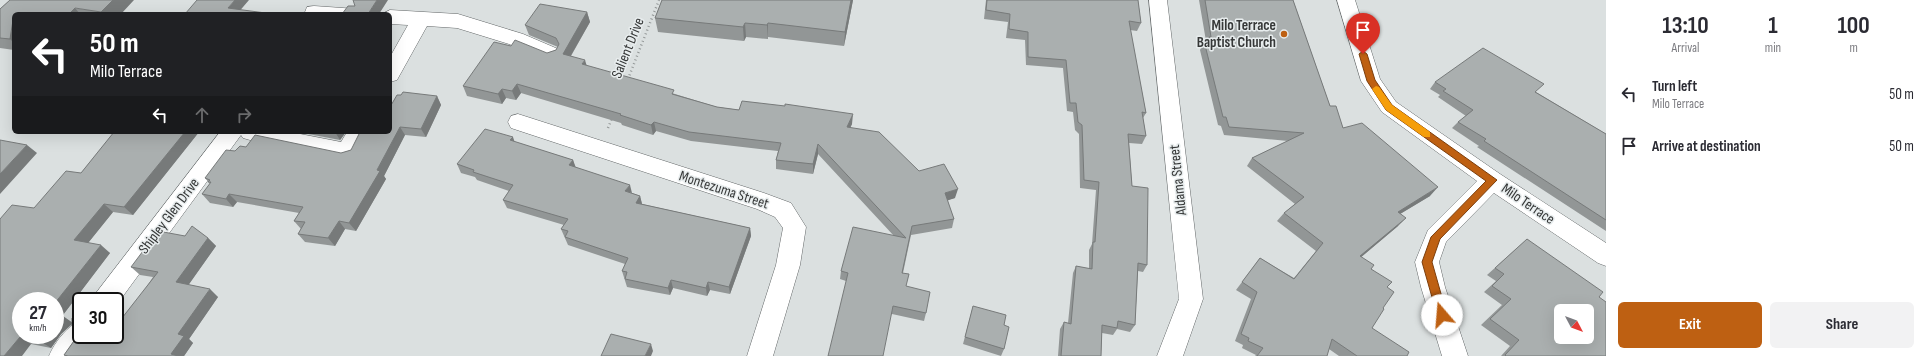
<!DOCTYPE html>
<html lang="en">
<head>
<meta charset="utf-8">
<style>
	body { margin:0; font-family:"Sofia Sans Condensed",sans-serif; background:#f2f2f3; color:#2b2b33; height:100vh; display:flex; flex-direction:column; font-size:15px; white-space:nowrap }
	* { box-sizing:border-box; margin:0 }
	p { font-size:13px; color:#7c7c81 }
	.icon { flex:none; width:22px; height:22px; fill:none; stroke:currentColor; stroke-width:2; stroke-linecap:round; stroke-linejoin:round }
	.map { position:relative; flex:1; overflow:hidden }
	.drawer { display:flex; flex-direction:column; background:#fff; width:320px }
	.drawer>* { flex:none }
	.banner { position:absolute; left:12px; top:12px; width:380px; height:122px; border-radius:6px; box-shadow:0 4px 16px #0002; background:#202124; color:#fff; overflow:hidden }
	.needle { width:26px; rotate:131deg }
	.controls { position:absolute; left:1554px; top:304px; display:grid; gap:8px }
	.controls a { display:grid; place-items:center; width:40px; height:40px; border-radius:6px; background:#fff; box-shadow:0 4px 16px #0002; font-size:20px }
	.speed { position:absolute; left:12px; top:292px; display:flex; gap:8px; font-size:20px; font-weight:700; text-align:center }
	.speed>* { display:grid; place-content:center; width:52px; height:52px; border-radius:50%; background:#fff; box-shadow:0 4px 16px #0002; line-height:1 }
	.speed small { font-size:10px; font-weight:400 }
	.speed .limit { border:2px solid #111; border-radius:6px; background:#fff; color:#111 }
	.pin { position:absolute; display:grid; place-items:center; width:34px; height:34px; color:#fff; margin:-41px -17px; border-radius:50% 50% 50% 0; rotate:-45deg; box-shadow:0 0 4px #0007 }
	.pin .icon { rotate:45deg }
	.me { position:absolute; width:44px; margin:-22px; rotate:342deg; stroke-linejoin:round; filter:drop-shadow(0 0 3px #0008) }
	.turn { display:flex; align-items:center; gap:14px; height:84px; padding:0 12px; font-size:18px }
	.turn .icon { width:52px; height:52px; stroke-width:2.5 }
	.turn b { display:block; font-size:28px; line-height:34px }
	.lanes { display:flex; align-items:center; height:38px; padding:0 12px; background:#0003; justify-content:center; gap:20px; direction:ltr }
	.lanes .off { opacity:.35 }
	.eta { display:flex; justify-content:space-evenly; align-items:center; height:68px; text-align:center }
	.eta b { font-size:24px; font-weight:700; line-height:28px }
	.cta { display:flex; gap:8px; margin-top:auto; padding:8px 12px }
	.cta a { flex:1; height:46px; border-radius:6px; background:#be6012; color:#fff; font-size:16px; font-weight:700; line-height:46px; text-align:center }
	.cta a+a { background:#f2f2f3; color:#2b2b33 }
	ul { padding:0; list-style:none }
	li { display:flex; align-items:center; gap:12px; height:52px; padding:0 12px }
	li div { flex:1 }
	li b { display:block; font-size:15px }
	li em { font-style:normal }
	main { display:flex; flex:1; min-height:0 }
	.map>svg:first-child { display:block }
	.lines { fill:none; stroke-linecap:round; stroke-linejoin:round }
	.minor-casing { stroke:#646869; stroke-width:1 }
	.path { stroke:#939797; stroke-width:2.5; stroke-dasharray:1 3; stroke-linecap:butt }
	.minor { fill:#fff; fill-rule:evenodd }
	.wall { fill:#929696 }
	.shaded-wall { fill:#777a7a }
	.building { fill:#aaafaf; stroke:#777a7a; fill-rule:evenodd }
	.route { fill:#be6012; stroke:#7c3e0c }
	.slow { fill:#f59e0b }
	.poi-dot { fill:#be6012; stroke:#e8edee; stroke-width:1.5 }
	.labels { text-anchor:middle; dominant-baseline:central; stroke-width:3; stroke-linejoin:round; paint-order:stroke }
	.poi-label { font-size:15px; font-weight:bold; fill:#363838; stroke:#e8edee; text-anchor:end }
	.street-label { font-size:15px; fill:#363838; stroke:#e8edee }
</style>
</head>
<body>
<main>
<div class="map">
<svg width="1606" height="356" viewBox="0 0 1606 356">
	<rect width="100%" height="100%" fill="#dbe0e0"/>
	<g class="lines">
		<defs>
			<path id="minor" d="M1149 0H1167L1203 299 1183 356H1157L1179 299Z
				M1337 0H1355L1380 79 1396 102 1500 174 1606 243V266L1598 263 1494 193 1446 242 1439 262 1445 287 1468 356H1442L1421 287 1415 262 1428 230 1477 181 1382 112 1361 81Z
				M314 6 357 9 359 14H306L305 12 307 7Z
				M390 10 458 14 523 34 558 49 561 54 558 59 551 61 509 44 457 28 427 26 397 80 390 82V57L408 25 390 24V14H382Z
				M518 114 764 193 791 203 806 227 800 265 773 356H747L776 265 783 228 775 217 757 209 511 128 508 122 511 116Z
				M220 132H290L341 142 347 132H369L355 158 347 160 250 140 243 138 241 135 115 307V301H93L96 293Z
				M81 321V335H92L77 356H49C55 342 67 326 81 321Z"/>
		</defs>
		<use href="#minor" class="minor-casing"/>
		<path class="path" d="M628 79 659 0
			M608 128 612 118"/>
		<use href="#minor" class="minor"/>
	</g>
	<path class="wall" d="M10 0 121 14H14V50L0 48V9Z
		M662 0H853L844 46 768 37V39L746 37 744 41 658 32 655 18Z
		M986 0H1138L1141 23 1137 31 1130 30 1146 113 1143 118 1146 136 1142 144 1129 143 1132 186 1147 265 1143 272 1138 271 1135 325 1130 332 1117 329 1113 335 1102 333 1101 356H1058L1060 329 1064 322 1068 323 1073 273 1076 266 1089 269V250L1092 244 1096 190 1080 188 1079 134 1075 130 1073 112 1067 111 1063 68 1026 65 1025 40 1006 38 1008 22 984 19Z
		M1199 0H1293L1330 106 1343 128 1430 196 1400 214 1398 226 1361 257 1387 287 1383 308 1372 328 1407 356H1339L1329 349 1327 356H1255L1256 355 1242 348 1243 345 1235 341 1251 299 1236 290 1260 258 1294 278 1316 251 1277 221 1284 213 1295 204 1247 166 1252 158 1288 141 1224 135 1221 126 1218 125 1200 50 1204 41H1206Z
		M587 12 590 22 571 56 587 66 675 94 717 107 852 124 850 128 919 171 955 198 947 200 954 219 952 228 911 235 903 273 906 287 926 313 924 321 892 314 846 281 840 279 841 271 894 236 818 154 813 174 776 169V160L778 151 691 141 656 131 653 135 622 125 621 123 521 93 516 100 506 98 502 104 467 96 463 86 547 53 556 50 558 47 529 35 525 25Z
		M1435 82 1536 92 1606 134V231L1477 147 1479 146 1452 128 1458 122 1466 116 1438 97 1440 95 1430 89Z
		M437 96 441 105 426 137 405 135 384 176 386 179 356 231 345 229 335 246 305 242 298 234 301 229 294 221 299 213 237 202 233 207 210 203 202 194 210 184 205 178 235 151 246 147 341 153 351 150Z
		M102 132H199L133 215 113 212 88 243 110 253 62 316 72 324 61 334 51 348 31 344 0 356 81 173 113 134Z
		M298 132H346L340 140Z
		M515 142 573 160 575 167 632 193 640 196 642 204 750 228 751 236 730 294 710 290 707 296 673 288 670 295 627 287 622 271 625 264 568 245 561 229 564 225 507 208 503 200 509 191 477 180 475 177 461 173 457 164Z
		M185 236 208 238 216 246 188 285 218 297 189 339 193 343 184 356H65L64 355 80 332 72 326 81 327V335H115L153 277 140 275 131 267Z
		M1527 239 1599 297 1606 356H1501L1510 346 1481 325 1502 305 1484 292 1496 281 1487 275Z
		M973 306 1004 349 1001 356 963 344Z"/>
	<path class="shaded-wall" d="M113 0H134L121 14H103L101 12Z
		M235 0H249L237 14 228 8Z
		M377 0H388L379 14H368Z
		M851 0H853L844 46 845 32Z
		M75 8 80 14H69Z
		M587 12 590 22 566 64 563 54Z
		M14 16V43L10 39Z
		M745 23 746 37 744 41 743 27Z
		M768 23V39L767 25Z
		M585 60 588 70 582 64Z
		M517 84 521 93 516 100 512 91Z
		M502 89 506 98 502 104 498 94Z
		M437 96 441 105 426 137 421 129Z
		M853 114 852 124 846 136 847 127Z
		M654 122 656 131 653 135 651 125Z
		M400 127 405 135 384 176 386 179 356 231 349 223Z
		M185 132H199L133 215 124 207Z
		M335 132H346L340 140Z
		M513 137 516 146 510 140Z
		M818 144V154L813 174V164Z
		M27 145 37 153 0 194V174Z
		M573 160 576 168 569 165Z
		M630 185 632 193 625 191Z
		M1438 187 1430 196 1390 220 1398 212Z
		M958 189 955 198 943 202 945 193Z
		M229 194 237 202 233 207 226 199Z
		M640 196 642 204 636 203Z
		M104 204 113 212 84 248 74 240Z
		M1406 218 1398 226 1353 264 1360 256Z
		M339 221 345 229 335 246 328 238Z
		M750 228 751 236 730 294 729 287Z
		M208 238 216 246 185 290 176 282Z
		M101 245 110 253 60 319 63 316 73 323 61 334 51 348 40 341 44 335H55V303Z
		M671 280 673 288 670 295 668 288Z
		M708 282 710 290 707 296 706 288Z
		M210 289 218 297 189 339 193 343 184 356H173L171 354 178 334Z
		M20 337 31 344 22 356H4Z
		M651 344 653 351 651 356H645Z"/>
	<path class="building" d="M10 0H113L101 12 75 8 69 14H14L10 39 0 38V9Z
		M197 0H235L228 8 273 14H185Z
		M353 0H377L368 14H342L348 6H355Z
		M662 0H851L845 32 768 23 767 25 745 23 743 27 655 18Z
		M987 0H1138L1141 23 1129 21 1146 113 1142 112 1146 136 1128 134 1132 186 1148 188 1147 265 1138 263 1135 325 1118 321 1117 328 1102 325 1101 356H1061L1064 322 1071 324 1076 266 1092 269 1093 242H1095L1099 182 1084 180 1082 125 1078 122 1076 103H1070L1066 60 1028 57V32L1009 29 1010 14 986 10Z
		M1205 0H1293L1330 106H1336L1343 128 1362 123 1438 187 1398 212 1406 218 1360 256 1374 265 1371 269 1392 282 1387 287 1394 292 1383 308 1384 309 1372 328 1409 352 1407 356H1357L1332 339 1327 356H1257L1263 348 1248 341 1249 338 1241 334 1257 292 1242 282 1260 258 1294 279 1323 243 1284 213 1304 197 1252 158 1304 133 1229 127 1226 117H1223L1204 41H1210L1209 37H1211Z
		M540 4 587 12 563 54 585 60 582 64 674 90 672 94 717 107 739 110 742 101 785 106V104L853 114 847 127 879 132 919 171 944 164 958 189 945 193 954 219 912 226 902 273 909 274 906 286 930 292 926 313 893 306 883 356H828L848 273 841 271 853 227 906 238 818 144 813 164 776 160 781 143 689 132 654 122 651 125 620 115 621 114 517 84 512 91 502 89 498 94 463 86 494 42 511 46 515 40 547 53 556 50 559 44 556 38 525 25Z
		M1483 48 1544 84 1535 92 1606 134V220L1484 141 1486 139 1458 122 1473 110 1443 91 1446 89 1435 82Z
		M403 92 437 96 421 129 400 127 377 170 380 171 349 223 339 221 328 238 298 234 305 222 294 221 303 207 229 194 226 199 202 194 211 182H208L210 180 205 178 226 150 235 151 240 146 246 147 255 135 341 153 351 150 360 132H390V107L397 95H401Z
		M485 129 513 137 510 140 573 160 569 165 630 185 625 191 640 196 636 203 750 228 729 287 708 282 706 288 671 280 668 288 625 279 627 272 622 271 628 258 565 237 568 231 561 229 568 219 503 200 513 185 473 172 474 170 457 164Z
		M114 132H185L124 207 104 204 74 240 101 245 55 303V301H21V335H44L40 341 20 337 4 356H0V219L12 205 34 208 66 171 81 173Z
		M0 140 27 145 0 174Z
		M192 226 208 238 176 282 210 289 178 334 184 336 171 354 178 356H68L64 355 81 331V335H115V327L158 272 131 267 158 231 185 236Z
		M1527 239 1603 292 1599 297 1606 302V356H1506L1505 355 1519 340 1490 319 1511 299 1492 286 1504 274 1495 268ZM1561 311H1587V337H1561Z
		M973 306 1006 315 1004 325 1009 327 1004 349 965 337Z
		M55 314 63 316 55 323Z
		M72 318 81 320V327L72 326Z
		M611 334 651 344 645 356H601Z"/>
	<path class="route" d="M1363 51 1367 54 1375 80 1392 105 1497 180 1440 239 1432 262 1447 315 1445 318 1442 319 1438 318 1437 315 1422 262 1431 237 1486 181 1386 110 1367 81 1359 54Z"/>
	<path class="slow" d="M1376 86 1379 87 1392 105 1430 132V137H1424L1386 110 1372 89Z"/>
	<circle class="poi-dot" cx="1284" cy="34" r="4"/>
	<g class="labels">
		<g class="poi-label">
			<text x="1276" y="25">Milo Terrace<tspan x="1276" dy="17">Baptist Church</tspan></text>
		</g>
		<g class="street-label">
			<text transform="translate(628 48) rotate(-68)">Salient Drive</text>
			<text transform="translate(1178 180) rotate(-96)">Aldama Street</text>
			<text transform="translate(724 190) rotate(18)">Montezuma Street</text>
			<text transform="translate(1528 204) rotate(34)">Milo Terrace</text>
			<text transform="translate(169 216) rotate(-53)">Shipley Glen Drive</text>
		</g>
	</g>
</svg>
<div class="controls">
<a><svg class="needle" viewBox="-14 -14 28 28"><path d="M0-13l5 13h-10z" fill="#e53935"/><path d="M0 13l5-13h-10z" fill="#7c7c81"/></svg></a>
</div>
<div class="speed"><div>27<small>km/h</small></div><div class="limit">30</div></div>
<div class="pin" style="left:1363px;top:54px;background:#d93025"><svg class="icon" aria-label="arrive" viewBox="0 0 24 24"><path d="M6 21V4h12l-3 4 3 4H6"/></svg></div>
<svg class="me" style="left:1442px;top:315px" viewBox="-20 -20 40 40"><circle r="19" fill="#fff"/><path d="M0-13L10 11 0 6-10 11z" fill="#be6012"/></svg>
<div class="banner">
<div class="turn"><svg class="icon" aria-label="left" viewBox="0 0 24 24"><path d="M17 20v-9H6M10 6l-5 5 5 5"/></svg><div><b>50 m</b>Milo Terrace</div></div>
<div class="lanes"><svg class="icon" aria-label="left" viewBox="0 0 24 24"><path d="M17 20v-9H6M10 6l-5 5 5 5"/></svg><svg class="icon off" aria-label="ahead" viewBox="0 0 24 24"><path d="M12 20V5M6 11l6-6 6 6"/></svg><svg class="icon off" aria-label="right" viewBox="0 0 24 24"><path d="M7 20v-9h11M14 6l5 5-5 5"/></svg></div>
</div>
</div>
<section class="drawer">
<div class="eta">
<div><b>13:10</b><p>Arrival</p></div>
<div><b>1</b><p>min</p></div>
<div><b>100</b><p>m</p></div>
</div>
<ul>
<li><svg class="icon" aria-label="left" viewBox="0 0 24 24"><path d="M17 20v-9H6M10 6l-5 5 5 5"/></svg><div><b>Turn left</b><p>Milo Terrace</p></div><em>50 m</em></li>
<li><svg class="icon" aria-label="arrive" viewBox="0 0 24 24"><path d="M6 21V4h12l-3 4 3 4H6"/></svg><div><b>Arrive at destination</b></div><em>50 m</em></li>
</ul>
<div class="cta"><a>Exit</a><a>Share</a></div>
</section>
</main>
</body>
</html>
